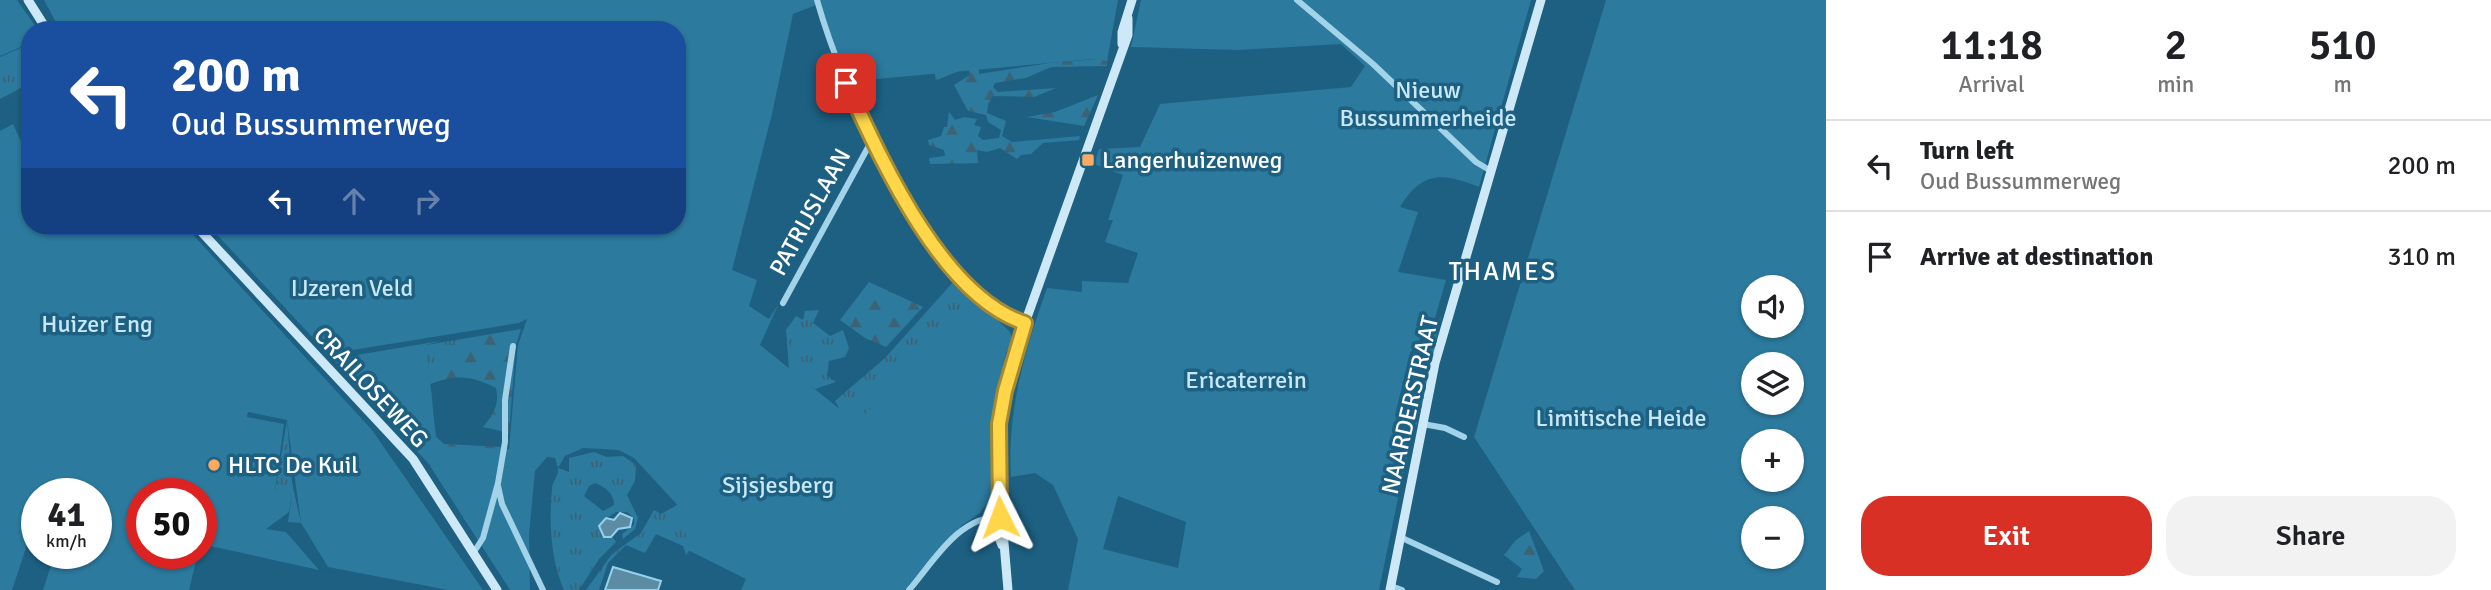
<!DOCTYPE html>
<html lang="en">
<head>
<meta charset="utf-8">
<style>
	body { margin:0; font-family:Signika,sans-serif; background:#f2f2f2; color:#202124; height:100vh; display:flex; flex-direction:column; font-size:26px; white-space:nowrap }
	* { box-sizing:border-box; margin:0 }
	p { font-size:23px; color:#757577 }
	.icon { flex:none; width:38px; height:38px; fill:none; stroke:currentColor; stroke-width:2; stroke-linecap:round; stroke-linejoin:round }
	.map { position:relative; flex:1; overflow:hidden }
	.side { display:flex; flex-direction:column; background:#fff; width:665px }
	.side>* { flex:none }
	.hud { position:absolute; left:21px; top:21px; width:665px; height:214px; border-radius:28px; box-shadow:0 2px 5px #0004; background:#1a4fa0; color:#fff; overflow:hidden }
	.tools { position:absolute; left:1741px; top:275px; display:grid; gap:14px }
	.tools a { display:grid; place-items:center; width:63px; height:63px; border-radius:50%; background:#fff; box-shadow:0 2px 5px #0004; font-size:35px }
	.speed { position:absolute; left:21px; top:478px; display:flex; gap:14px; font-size:35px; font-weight:700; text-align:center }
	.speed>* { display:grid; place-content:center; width:91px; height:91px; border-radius:50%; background:#fff; box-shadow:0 2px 5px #0004; line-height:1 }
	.speed small { font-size:18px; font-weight:400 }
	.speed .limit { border:10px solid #d22; background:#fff; color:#111 }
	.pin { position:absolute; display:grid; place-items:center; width:60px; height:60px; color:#fff; margin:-30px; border-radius:14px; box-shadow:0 4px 10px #0006 }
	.me { position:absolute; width:77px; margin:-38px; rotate:357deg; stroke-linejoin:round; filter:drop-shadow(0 0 5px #0008) }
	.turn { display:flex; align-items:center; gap:24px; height:147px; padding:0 35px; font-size:32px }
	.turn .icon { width:91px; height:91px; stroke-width:2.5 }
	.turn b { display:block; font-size:49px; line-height:60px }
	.lanes { display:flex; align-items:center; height:66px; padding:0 35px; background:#0003; justify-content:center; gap:35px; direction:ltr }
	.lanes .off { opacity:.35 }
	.eta { display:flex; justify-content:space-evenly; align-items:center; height:119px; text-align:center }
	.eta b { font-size:42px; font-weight:600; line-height:49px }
	.cta { display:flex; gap:14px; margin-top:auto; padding:14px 35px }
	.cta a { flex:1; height:80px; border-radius:28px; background:#d93025; color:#fff; font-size:28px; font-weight:600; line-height:80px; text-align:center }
	.cta a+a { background:#f2f2f2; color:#202124 }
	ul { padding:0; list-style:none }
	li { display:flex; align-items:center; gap:21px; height:91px; padding:0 35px; border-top:2px solid #e0e0e0 }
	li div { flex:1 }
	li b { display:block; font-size:26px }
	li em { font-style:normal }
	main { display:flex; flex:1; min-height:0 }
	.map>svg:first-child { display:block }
	.grass { fill:url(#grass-tufts); fill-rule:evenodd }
	.forest { fill:url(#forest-firs) }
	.park { fill:#2c7a9e; fill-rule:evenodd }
	.water { fill:#5b8ca4; stroke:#95d1eb; stroke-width:2 }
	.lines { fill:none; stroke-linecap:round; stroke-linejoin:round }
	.street { stroke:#a2d3e9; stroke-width:6 }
	.secondary { stroke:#cde9f7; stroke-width:9 }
	.route-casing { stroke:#a68a30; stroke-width:18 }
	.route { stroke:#ffd54a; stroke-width:12 }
	.poi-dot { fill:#f9aa60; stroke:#1d6082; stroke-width:2.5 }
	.labels { text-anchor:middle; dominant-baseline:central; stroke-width:7; stroke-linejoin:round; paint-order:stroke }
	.park-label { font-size:24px; fill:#c7e8f7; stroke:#1d6082 }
	.poi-label { font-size:24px; fill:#fff; stroke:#1d6082; text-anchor:start }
	.street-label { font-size:24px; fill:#fff; stroke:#1d6082 }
	.neighbourhood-label { font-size:26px; letter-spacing:2px; fill:#fff; stroke:#1d6082 }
</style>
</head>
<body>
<main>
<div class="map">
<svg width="1826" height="590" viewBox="0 0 1826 590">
	<defs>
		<pattern id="grass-tufts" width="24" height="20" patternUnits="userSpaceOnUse" patternTransform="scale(1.75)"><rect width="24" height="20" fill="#2c7a9e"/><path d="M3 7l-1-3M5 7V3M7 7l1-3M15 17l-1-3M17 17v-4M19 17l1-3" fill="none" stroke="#3c6375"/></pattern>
		<pattern id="forest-firs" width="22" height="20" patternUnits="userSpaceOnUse" patternTransform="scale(1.75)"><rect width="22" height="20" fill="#2c7a9e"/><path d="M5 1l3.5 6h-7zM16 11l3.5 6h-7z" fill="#3c6375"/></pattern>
	</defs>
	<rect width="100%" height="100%" fill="#1d6082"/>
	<path class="grass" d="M30 44V83L0 99V57Z
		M955 280 981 309 860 428 840 410 835 401 885 358Z
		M819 310 813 323 830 336 843 330 849 348 845 357 829 361 827 376 836 382 815 389 789 370 786 330 796 316 803 320 805 311Z
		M462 339V345H450L446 369H429L426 345Z
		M287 420 292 483 301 523 288 522 292 495 275 492Z
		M594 452 607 457 623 456 636 465 635 481 627 495 638 518 635 529 623 539 622 534 634 525V518L627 512H616L601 522 616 542 599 559 579 590H564C550 558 549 522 552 488 553 480 559 476 558 468L569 472V458ZM595 483C605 487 614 493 614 505L603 511 584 496 589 486Z
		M679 504 684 510 693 545 686 555 683 546 656 534 645 553 626 545 608 563 599 590H586L612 554 641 533 654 510 661 514Z"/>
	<path class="forest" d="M978 20 979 74 1050 63 1108 58 1107 66 1051 67 1026 78 995 83 993 87 998 92 1056 88 1034 97 993 96 988 104 987 113 1006 121 1002 136 1012 142 1080 136 1079 140 1043 143 1031 154 1021 155 1017 159 1000 148 987 152 977 150 978 163 930 164 929 158 945 156 944 150 929 145 928 140 941 136 944 127H947L949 112 955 120 964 117 977 119 974 125 981 127 978 136 983 140 999 138 1001 130 988 122 986 115 968 111 954 85 970 75 968 67 935 81V68L861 80 871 101 861 105 844 64Z
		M1098 95 1084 126 1027 117 1055 112Z
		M869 282 923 307 886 347 865 338 840 320Z
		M1441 317 1419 417 1401 412 1414 354Z
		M521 329 516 345 509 433 483 427C493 416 500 403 496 388 472 375 454 374 428 385L432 392 433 434 444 444 504 447 481 545 429 464 333 359 440 341 426 345 429 369H445L450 344 461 345 462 339Z
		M1529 531 1544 571 1536 579 1517 577 1522 569 1504 555 1516 540Z"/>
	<path class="park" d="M0 0H17L38 30H30V43L0 56Z
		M44 0H814L816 5 793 14 772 114 732 270 757 280 749 306 769 319 779 303 760 345 857 423 974 297 1010 332 1013 340 1006 353 997 398 991 498 980 513 962 525 905 590H741L746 579 688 550 682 510 634 458 619 450 583 448 565 456 558 468 555 458 547 457 535 471 529 535 530 590H510L429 464 337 363 426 345 437 446 509 449 518 345 527 319 519 323 328 354 209 226H677V30H60Z
		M819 0H1118L1107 61 1093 59 844 82Z
		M1141 0H1531L1479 187C1443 173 1423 170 1400 207L1418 212 1398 272 1446 280 1435 318 1410 353 1395 416 1418 420 1404 469 1379 590H1068L1078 539 1053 485 1035 473 1011 477C1007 410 1025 350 1047 288L1082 292V281L1128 283 1138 253 1105 242 1113 220H1108L1123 175 1094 164 1099 149 1140 147 1160 104 1351 87 1365 66 1341 44 1238 50 1131 47ZM1118 496 1186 522 1178 568 1103 549Z
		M1606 0H1826V590H1575L1474 437ZM1754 287H1792V326H1754ZM1754 364H1792V402H1754ZM1754 441H1792V480H1754ZM1754 518H1792V556H1754Z
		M13 124 25 150 30 148V226H185L372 430 483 590H448L328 567 301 523 287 420 248 412 247 417 284 424 275 491 292 495 289 512 266 529 286 532 319 570 201 544V494H142V553H198L189 590H43L55 553H96V494H37V515L12 590H0V131Z"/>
	<path class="water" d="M620 513 632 518 630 527 618 529 611 537H604L599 526 606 518 614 520Z
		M613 567 661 581 658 590H605Z"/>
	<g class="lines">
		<path class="street" d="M817 0C842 90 930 293 1025 323
			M1297 0 1373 64 1476 162 1491 171
			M783 303 872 140
			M1423 424 1445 428 1464 437
			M498 486 502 504 543 590
			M1400 537 1497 582
			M474 552 483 538 498 483 505 442V400L513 346
			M1391 586 1402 590
			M909 590C934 561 959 516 1000 517"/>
		<path class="secondary" d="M28 0 47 30
			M1122 44V32L1132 0
			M196 226 413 459 497 590
			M998 488 991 517 1002 545
			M1008 590 998 472 999 423 1005 391 1025 323 1128 35V18
			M1390 590 1435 363 1541 0"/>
	</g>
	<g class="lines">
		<defs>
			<path id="route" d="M846 83C880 157 941 296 1025 323L1005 391 999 424 1000 517"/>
		</defs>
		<use href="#route" class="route-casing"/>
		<use href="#route" class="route"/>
	</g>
	<g class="poi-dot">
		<rect x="1081" y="153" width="14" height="14" rx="3.5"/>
		<circle cx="214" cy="465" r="7"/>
	</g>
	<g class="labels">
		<g class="park-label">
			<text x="1428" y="90">Nieuw<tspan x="1428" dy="28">Bussummerheide</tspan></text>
			<text x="352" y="288">IJzeren Veld</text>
			<text x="97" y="324">Huizer Eng</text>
			<text x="1246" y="380">Ericaterrein</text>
			<text x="1621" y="418">Limitische Heide</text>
			<text x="778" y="485">Sijsjesberg</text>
		</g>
		<g class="poi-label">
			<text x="1102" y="160">Langerhuizenweg</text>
			<text x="228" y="465">HLTC De Kuil</text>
		</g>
		<g class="street-label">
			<text transform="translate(810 212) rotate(-61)">PATRIJSLAAN</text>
			<text transform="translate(371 387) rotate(47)">CRAILOSEWEG</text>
			<text transform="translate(1410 405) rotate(-77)">NAARDERSTRAAT</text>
		</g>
		<g class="neighbourhood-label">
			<text x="1503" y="272">THAMES</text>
		</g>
	</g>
</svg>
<div class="tools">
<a><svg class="icon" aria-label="sound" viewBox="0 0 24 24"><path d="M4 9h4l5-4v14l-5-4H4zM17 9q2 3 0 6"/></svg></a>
<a><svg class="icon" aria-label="layers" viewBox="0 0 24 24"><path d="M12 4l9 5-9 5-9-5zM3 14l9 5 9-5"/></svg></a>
<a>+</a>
<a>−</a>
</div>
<div class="speed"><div>41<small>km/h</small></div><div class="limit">50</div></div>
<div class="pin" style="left:846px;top:83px;background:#d93025"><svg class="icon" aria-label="arrive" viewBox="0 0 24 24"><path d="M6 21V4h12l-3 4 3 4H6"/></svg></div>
<svg class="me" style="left:1000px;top:517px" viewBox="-20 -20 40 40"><path d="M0-17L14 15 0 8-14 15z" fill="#ffd54a" stroke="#fff" stroke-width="4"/></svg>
<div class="hud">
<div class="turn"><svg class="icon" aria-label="left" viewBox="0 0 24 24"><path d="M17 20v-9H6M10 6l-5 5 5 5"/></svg><div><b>200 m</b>Oud Bussummerweg</div></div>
<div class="lanes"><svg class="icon" aria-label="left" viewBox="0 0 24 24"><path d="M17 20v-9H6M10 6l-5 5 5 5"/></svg><svg class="icon off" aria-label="ahead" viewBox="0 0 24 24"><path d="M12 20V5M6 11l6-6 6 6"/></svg><svg class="icon off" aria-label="right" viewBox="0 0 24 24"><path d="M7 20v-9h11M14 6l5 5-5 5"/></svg></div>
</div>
</div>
<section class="side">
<div class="eta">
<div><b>11:18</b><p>Arrival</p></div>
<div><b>2</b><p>min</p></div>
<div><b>510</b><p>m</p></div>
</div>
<ul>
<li><svg class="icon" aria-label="left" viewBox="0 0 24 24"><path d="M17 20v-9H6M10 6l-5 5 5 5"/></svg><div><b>Turn left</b><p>Oud Bussummerweg</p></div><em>200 m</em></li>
<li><svg class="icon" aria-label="arrive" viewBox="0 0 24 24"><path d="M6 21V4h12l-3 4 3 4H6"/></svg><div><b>Arrive at destination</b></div><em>310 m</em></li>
</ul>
<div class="cta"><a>Exit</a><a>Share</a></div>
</section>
</main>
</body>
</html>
